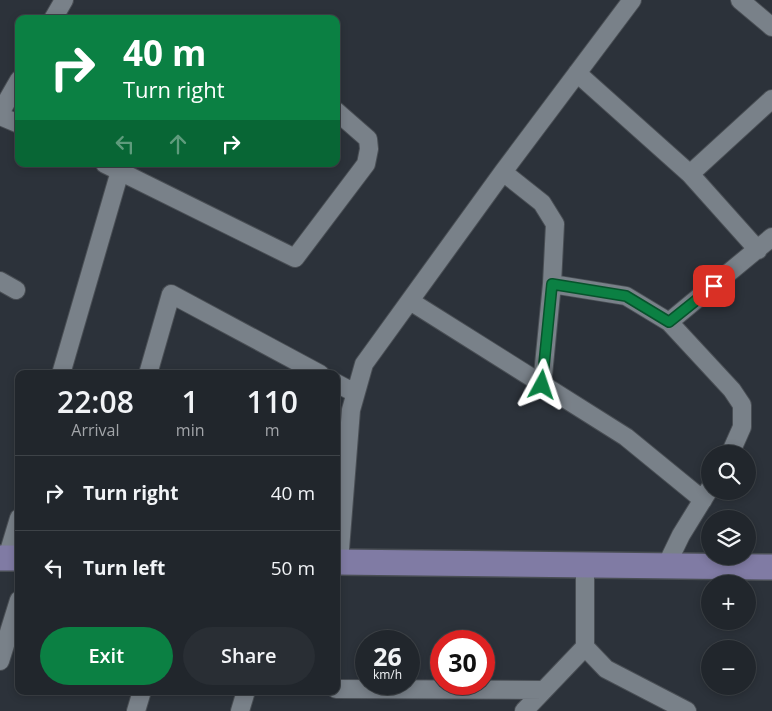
<!DOCTYPE html>
<html lang="en">
<head>
<meta charset="utf-8">
<style>
	body { margin:0; font-family:"Open Sans",sans-serif; background:#292e34; color:#f1f3f6; height:100vh; display:flex; flex-direction:column; font-size:19px; white-space:nowrap }
	* { box-sizing:border-box; margin:0 }
	p { font-size:16px; color:#a2a5a9 }
	.icon { flex:none; width:28px; height:28px; fill:none; stroke:currentColor; stroke-width:2; stroke-linecap:round; stroke-linejoin:round }
	.map { position:relative; flex:1; overflow:hidden }
	.sheet { position:absolute; left:15px; top:370px; width:325px; height:325px; display:flex; flex-direction:column; background:#21262c; border-radius:10px; box-shadow:0 2px 8px #0003,0 0 0 1px #3e4348 }
	.sheet>* { flex:none }
	.top-card { position:absolute; left:15px; top:15px; width:325px; height:152px; border-radius:10px; box-shadow:0 2px 8px #0003,0 0 0 1px #3e4348; background:#0b8043; color:#fff; overflow:hidden }
	.fabs { position:absolute; left:701px; top:445px; display:grid; gap:10px }
	.fabs a { display:grid; place-items:center; width:55px; height:55px; border-radius:50%; background:#21262c; box-shadow:0 2px 8px #0003,0 0 0 1px #3e4348; font-size:25px }
	.speed { position:absolute; left:355px; top:630px; display:flex; gap:10px; font-size:25px; font-weight:700; text-align:center }
	.speed>* { display:grid; place-content:center; width:65px; height:65px; border-radius:50%; background:#21262c; box-shadow:0 2px 8px #0003,0 0 0 1px #3e4348; line-height:1 }
	.speed small { font-size:12px; font-weight:400 }
	.speed .limit { border:8px solid #d22; background:#fff; color:#111 }
	.pin { position:absolute; display:grid; place-items:center; width:42px; height:42px; color:#fff; margin:-21px; border-radius:10px; box-shadow:0 2px 8px #0006 }
	.me { position:absolute; width:55px; margin:-28px; rotate:5deg; stroke-linejoin:round; filter:drop-shadow(0 0 4px #0008) }
	.turn { display:flex; align-items:center; gap:18px; height:105px; padding:0 25px; font-size:22px }
	.turn .icon { width:65px; height:65px; stroke-width:2.5 }
	.turn b { display:block; font-size:35px; line-height:42px }
	.lanes { display:flex; align-items:center; height:48px; padding:0 25px; background:#0003; justify-content:center; gap:25px; direction:ltr }
	.lanes .off { opacity:.35 }
	.eta { display:flex; justify-content:space-evenly; align-items:center; height:85px; text-align:center }
	.eta b { font-size:30px; font-weight:600; line-height:35px }
	.action { display:flex; gap:10px; margin-top:auto; padding:10px 25px }
	.action a { flex:1; height:58px; border-radius:30px; background:#0b8043; color:#fff; font-size:20px; font-weight:600; line-height:58px; text-align:center }
	.action a+a { background:#292e34; color:#f1f3f6 }
	ul { padding:0; list-style:none }
	li { display:flex; align-items:center; gap:15px; height:75px; padding:0 25px; border-top:1px solid #3e4348 }
	li div { flex:1 }
	li b { display:block; font-size:19px }
	li em { font-style:normal }
	.map>svg:first-child { display:block }
	.lines { fill:none; stroke-linecap:round; stroke-linejoin:round }
	.street-casing { stroke:#494e54; stroke-width:20 }
	.secondary-casing { stroke:#494e54; stroke-width:28 }
	.street { stroke:#798189; stroke-width:18 }
	.secondary { stroke:#807ba4; stroke-width:25 }
	.route-casing { stroke:#07532c; stroke-width:12 }
	.route { stroke:#0b8043; stroke-width:9 }
</style>
</head>
<body>
<div class="map">
<svg width="772" height="711" viewBox="0 0 772 711">
	<rect width="100%" height="100%" fill="#2c323a"/>
	<g class="lines">
		<defs>
			<path id="street" d="M740 0 772 27
				M53 19 64 0
				M577 73 690 174 758 250
				M0 113 19 80
				M0 116 19 124
				M105 164 295 258 366 164 369 149 368 139 336 111
				M503 172 542 203 555 224 552 284 542 385
				M690 174 772 99
				M0 281 16 290
				M552 284 626 296 669 322 732 390 742 405V427L730 454
				M410 301 626 437 703 500
				M669 322 772 237
				M61 374 120 171 125 164
				M148 374 171 294 320 374
				M336 383 355 393
				M7 558 19 518
				M339 562 351 410 364 364 503 172 632 0
				M666 566 681 535 710 488
				M585 647 606 669 687 711
				M0 661 19 600
				M336 689 544 690
				M136 711 142 691
				M240 711 246 691
				M524 711 585 647V565"/>
			<path id="secondary" d="M0 558H19
				M336 562 772 567"/>
		</defs>
		<use href="#street" class="street-casing"/>
		<use href="#secondary" class="secondary-casing"/>
		<use href="#street" class="street"/>
		<use href="#secondary" class="secondary"/>
	</g>
	<g class="lines">
		<defs>
			<path id="route" d="M542 385 552 284 626 296 669 322 714 286"/>
		</defs>
		<use href="#route" class="route-casing"/>
		<use href="#route" class="route"/>
	</g>
</svg>
<div class="fabs">
<a><svg class="icon" aria-label="search" viewBox="0 0 24 24"><circle cx="10" cy="10" r="6"/><path d="M15 15l6 6"/></svg></a>
<a><svg class="icon" aria-label="layers" viewBox="0 0 24 24"><path d="M12 4l9 5-9 5-9-5zM3 14l9 5 9-5"/></svg></a>
<a>+</a>
<a>−</a>
</div>
<div class="speed"><div>26<small>km/h</small></div><div class="limit">30</div></div>
<div class="pin" style="left:714px;top:286px;background:#d93025"><svg class="icon" aria-label="arrive" viewBox="0 0 24 24"><path d="M6 21V4h12l-3 4 3 4H6"/></svg></div>
<svg class="me" style="left:542px;top:385px" viewBox="-20 -20 40 40"><path d="M0-17L14 15 0 8-14 15z" fill="#0b8043" stroke="#fff" stroke-width="4"/></svg>
<div class="top-card">
<div class="turn"><svg class="icon" aria-label="right" viewBox="0 0 24 24"><path d="M7 20v-9h11M14 6l5 5-5 5"/></svg><div><b>40 m</b>Turn right</div></div>
<div class="lanes"><svg class="icon off" aria-label="left" viewBox="0 0 24 24"><path d="M17 20v-9H6M10 6l-5 5 5 5"/></svg><svg class="icon off" aria-label="ahead" viewBox="0 0 24 24"><path d="M12 20V5M6 11l6-6 6 6"/></svg><svg class="icon" aria-label="right" viewBox="0 0 24 24"><path d="M7 20v-9h11M14 6l5 5-5 5"/></svg></div>
</div>
<section class="sheet">
<div class="eta">
<div><b>22:08</b><p>Arrival</p></div>
<div><b>1</b><p>min</p></div>
<div><b>110</b><p>m</p></div>
</div>
<ul>
<li><svg class="icon" aria-label="right" viewBox="0 0 24 24"><path d="M7 20v-9h11M14 6l5 5-5 5"/></svg><div><b>Turn right</b></div><em>40 m</em></li>
<li><svg class="icon" aria-label="left" viewBox="0 0 24 24"><path d="M17 20v-9H6M10 6l-5 5 5 5"/></svg><div><b>Turn left</b></div><em>50 m</em></li>
</ul>
<div class="action"><a>Exit</a><a>Share</a></div>
</section>
</div>
</body>
</html>
